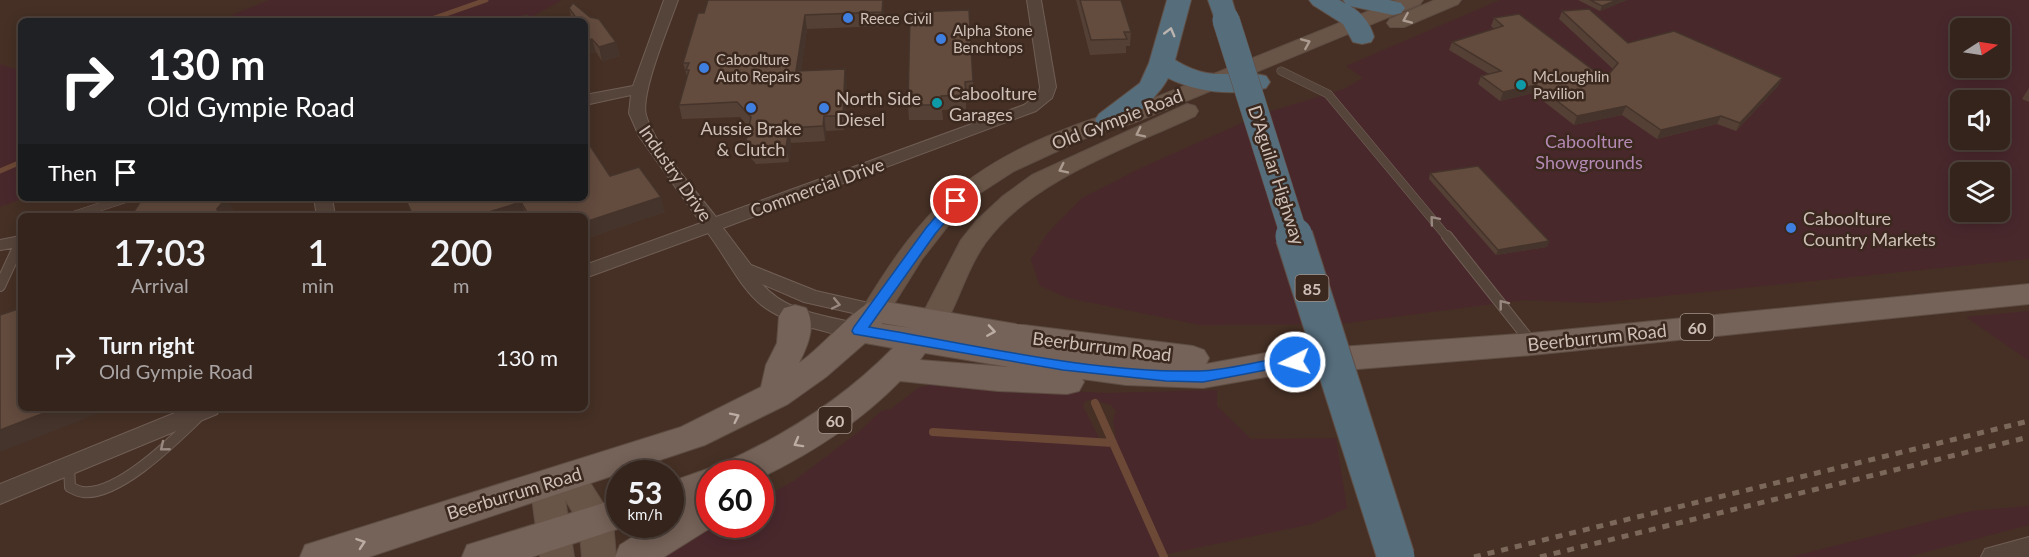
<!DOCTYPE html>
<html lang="en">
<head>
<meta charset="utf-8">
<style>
	body { margin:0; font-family:Lato,sans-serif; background:#3f3029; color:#f1f3f6; height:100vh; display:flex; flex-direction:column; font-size:22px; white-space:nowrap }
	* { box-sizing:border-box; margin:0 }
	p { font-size:20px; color:#a9a4a3 }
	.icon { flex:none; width:33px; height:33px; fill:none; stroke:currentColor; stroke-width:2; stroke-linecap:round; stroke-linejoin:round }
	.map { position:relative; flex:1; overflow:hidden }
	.side { position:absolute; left:18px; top:213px; width:570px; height:198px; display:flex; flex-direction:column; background:#34241c; border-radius:9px; box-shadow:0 3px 15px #0003,0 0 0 2px #4e413b }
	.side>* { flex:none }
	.banner { position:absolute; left:18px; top:18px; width:570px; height:183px; border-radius:9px; box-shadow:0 3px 15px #0003,0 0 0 2px #4e413b; background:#202124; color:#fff; overflow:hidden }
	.needle { width:39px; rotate:78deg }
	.controls { position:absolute; left:1950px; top:18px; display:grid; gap:12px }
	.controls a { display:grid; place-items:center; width:60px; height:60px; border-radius:9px; background:#34241c; box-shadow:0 3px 15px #0003,0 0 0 2px #4e413b; font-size:30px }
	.speed { position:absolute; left:606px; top:460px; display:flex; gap:12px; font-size:30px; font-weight:700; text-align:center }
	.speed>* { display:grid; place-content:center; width:78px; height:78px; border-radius:50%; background:#34241c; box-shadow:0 3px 15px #0003,0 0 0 2px #4e413b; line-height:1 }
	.speed small { font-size:15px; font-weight:400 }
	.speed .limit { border:9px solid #d22; background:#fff; color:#111 }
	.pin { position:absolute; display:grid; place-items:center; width:51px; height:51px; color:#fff; margin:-26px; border:3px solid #fff; border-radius:50%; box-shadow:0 2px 6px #0007 }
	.me { position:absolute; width:66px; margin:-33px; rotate:265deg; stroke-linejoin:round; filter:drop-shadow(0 0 4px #0008) }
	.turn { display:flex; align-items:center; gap:21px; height:126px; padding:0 30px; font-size:27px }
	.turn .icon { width:78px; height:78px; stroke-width:2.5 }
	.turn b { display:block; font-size:42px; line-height:51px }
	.then { display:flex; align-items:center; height:57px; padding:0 30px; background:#0003; gap:12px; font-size:22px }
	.eta { display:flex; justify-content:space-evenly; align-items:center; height:102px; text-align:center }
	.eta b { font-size:36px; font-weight:600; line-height:42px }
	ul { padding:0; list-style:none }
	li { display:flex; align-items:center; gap:18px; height:84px; padding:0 30px }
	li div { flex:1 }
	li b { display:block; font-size:22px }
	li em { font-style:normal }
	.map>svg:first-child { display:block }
	.green { fill:#49282c; fill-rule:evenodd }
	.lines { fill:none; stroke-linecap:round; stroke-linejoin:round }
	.stream-far1 { stroke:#6c4936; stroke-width:5 }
	.stream { stroke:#6c4936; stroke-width:8 }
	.lane-far1-casing { stroke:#705e55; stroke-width:9 }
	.lane-casing { stroke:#705e55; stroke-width:12 }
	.street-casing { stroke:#705e55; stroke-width:2 }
	.secondary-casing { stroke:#5e4d43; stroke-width:2 }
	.primary-casing { stroke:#5e4d43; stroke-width:2 }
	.highway-casing { stroke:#604e44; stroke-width:2 }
	.lane-far1 { stroke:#55443a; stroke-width:8 }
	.lane { stroke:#55443a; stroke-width:10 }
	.street { fill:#55443a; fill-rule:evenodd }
	.secondary { fill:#695547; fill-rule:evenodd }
	.primary { fill:#756258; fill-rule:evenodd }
	.highway { fill:#566d7c; fill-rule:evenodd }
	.rail { stroke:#7c675b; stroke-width:5; stroke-dasharray:7 7; stroke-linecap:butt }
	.highway-bridge-far1-casing { stroke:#604e44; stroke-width:28; stroke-linecap:butt }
	.highway-bridge-casing { stroke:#604e44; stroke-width:39; stroke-linecap:butt }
	.highway-bridge-far1 { stroke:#566d7c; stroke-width:27 }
	.highway-bridge { stroke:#566d7c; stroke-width:37 }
	.wall { fill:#554035 }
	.shaded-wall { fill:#45342b }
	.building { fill:#634b3e; stroke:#45342b; stroke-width:1.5 }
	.oneway { stroke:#ab9b90 }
	.oneway2 { stroke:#bcb4ae }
	.oneway3 { stroke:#98887f }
	.oneway4 { stroke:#bcada4 }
	.route { fill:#1a73e8; stroke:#114b97; stroke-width:1.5 }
	.shop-dot { fill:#3f7fe0; stroke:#3b281e; stroke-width:2 }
	.culture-dot { fill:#0f9aa8; stroke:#3b281e; stroke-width:2 }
	.labels { text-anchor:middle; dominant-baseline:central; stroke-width:5; stroke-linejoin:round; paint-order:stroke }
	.far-poi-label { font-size:15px; fill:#cec0b7; stroke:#3b281e; text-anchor:start }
	.shield { fill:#3b281e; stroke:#a29289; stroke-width:1.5 }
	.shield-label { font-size:16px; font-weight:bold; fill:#cec0b7 }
	.poi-label { font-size:18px; fill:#cec0b7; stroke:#3b281e; text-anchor:start }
	.street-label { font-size:18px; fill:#cec0b7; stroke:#3b281e }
	.park-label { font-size:18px; fill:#b489b4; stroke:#3b281e }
</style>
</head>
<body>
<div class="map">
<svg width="2029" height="557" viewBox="0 0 2029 557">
	<rect width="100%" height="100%" fill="#463025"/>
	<path class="green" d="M269 0H562L524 21H218Z
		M1500 0H2029V259L1595 303 1524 300 1340 324 1200 325 1068 298 1040 286 1031 260 1046 235 1082 198 1141 168 1262 114 1344 89 1363 78 1346 66ZM1960 28H2000V68H1960ZM1960 100H2000V140H1960ZM1960 172H2000V212H1960Z
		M0 64 21 71V198H24L0 207Z
		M2029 311V361L1966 317Z
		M933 384 1106 393 1217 390V406L1251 439 1336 438 1347 508 1312 524 1153 557H658L711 525H760L761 499 794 481 861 430 881 411 891 409 918 388ZM1091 400 1111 405 1116 411 1113 421 1116 437 1100 440 1083 406 1085 401Z
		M2029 506V525L1907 557H1791L1971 511Z"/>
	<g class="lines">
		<path class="stream-far1" d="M426 21 486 0
			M0 171 21 162"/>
		<path class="stream" d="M1095 403 1164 557
			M933 432 1113 443"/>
		<defs>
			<path id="lane-far1" d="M1281 71 1328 94 1448 238
				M72 216 127 198"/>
			<path id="lane" d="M1447 236 1531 342
				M0 245 21 241
				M0 286 21 241
				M69 465 70 487C74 489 79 492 83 492 118 496 173 441 197 418"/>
			<path id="street" d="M664 0H678C670 23 640 94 646 115 654 145 696 191 716 217L1024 105 1039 93 1040 87 1027 0H1041L1056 87 1052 98 1036 111 723 228 751 265 816 291 882 306 885 311 882 316 875 318 804 302 762 284C789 315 829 315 866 326L869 331 866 336C852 340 834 334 820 330 747 312 748 289 708 233L585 278V265L701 223 639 136 629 113 631 95 585 105V95L633 86Z
				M314 198H332L335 216H317Z
				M187 408H220L217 414 0 504V484Z
				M2029 537V557H1981L1985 549Z"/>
			<path id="secondary" d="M1396 0H1423L1420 4 1133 123 1092 135 1014 171 977 195 954 218 922 259 885 318 875 320 865 318 861 311C913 225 952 177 1046 137 1070 127 1094 117 1120 112Z
				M1435 0H1461L1458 4 1404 27H1390L1387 23 1390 19Z
				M1187 104 1195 106 1198 111 1195 116C1127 148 1031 180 986 242 967 268 959 301 943 328L933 331 923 328 919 321 961 240 976 221 1003 196 1032 175Z
				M568 463 580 467 608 511 613 521 616 557H582L579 523 565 499 574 557H540L530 483 534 474 546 470 554 472 556 467Z"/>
			<path id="primary" d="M2029 284V304L1532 355 1271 376 1203 388 1126 385 1082 379 1084 382 1079 391 1067 394 998 391 900 381C860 422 812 453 760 478V474H710V525H715L664 557H615L620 545 651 525H670V513L677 509 670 512V482L710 468 718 471 721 464C786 435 843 399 893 348L865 343 826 377 788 404 705 445 369 557H300L305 545 681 427 761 387 766 365 777 343 779 316 784 308 795 305 806 308C817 326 807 347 799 363 820 349 857 305 875 300L1016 324 1193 346 1204 350 1209 358 1206 364 1271 352 1532 333ZM882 323 911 328 882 324ZM925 353 1009 367 920 360Z
				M620 498V525H630L532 557H462L467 545Z"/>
			<path id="highway" d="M1167 0H1191L1175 60C1216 85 1230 67 1266 76L1270 82 1266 88C1234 96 1198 93 1168 78 1161 93 1134 119 1118 126 1111 129 1106 127 1099 126L1095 120 1099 114 1140 83 1149 63Z
				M1208 0H1232L1238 20 1235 25 1226 27 1217 25Z
				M1309 0H1339L1346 4 1343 0H1389L1401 3 1405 8 1401 13 1393 15 1350 6C1362 13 1370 23 1374 37L1371 42 1362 44 1353 42 1343 24 1313 5Z"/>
		</defs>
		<use href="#lane-far1" class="lane-far1-casing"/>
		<use href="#lane" class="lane-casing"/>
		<use href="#street" class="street-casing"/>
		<use href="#secondary" class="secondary-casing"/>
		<use href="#primary" class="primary-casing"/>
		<use href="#highway" class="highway-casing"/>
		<use href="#lane-far1" class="lane-far1"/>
		<use href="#lane" class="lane"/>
		<use href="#street" class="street"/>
		<use href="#secondary" class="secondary"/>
		<use href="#primary" class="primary"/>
		<use href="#highway" class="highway"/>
		<path class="rail" d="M1474 557 2029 421
			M1540 557 2029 437"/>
		<defs>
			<path id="highway-bridge-far1" d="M1226 20 1295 238"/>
			<path id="highway-bridge" d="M1294 236 1396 557"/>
		</defs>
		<use href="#highway-bridge-far1" class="highway-bridge-far1-casing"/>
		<use href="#highway-bridge" class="highway-bridge-casing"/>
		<use href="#highway-bridge-far1" class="highway-bridge-far1"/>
		<use href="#highway-bridge" class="highway-bridge"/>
	</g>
	<path class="wall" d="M1076 0H1121L1131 32 1130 46H1126V53L1090 55Z
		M1578 0H1627L1600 11Z
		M569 8 616 42 620 56 602 61 596 52 585 56V21L572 20Z
		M884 8V26L807 29 801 71 847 84 844 130 826 131 825 141 791 143 789 162 756 164 749 156 746 141 749 127 740 117 682 119 679 105 687 77 683 63 704 13Z
		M1562 11 1628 43 1782 78 1778 86 1736 131 1717 124 1657 139 1622 115 1574 125 1533 93 1500 101 1478 84 1481 76 1489 74 1449 50 1452 42 1494 29 1491 26 1494 18 1605 79 1613 69 1559 19Z
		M910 12 973 81 974 96H966V109L942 110 943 120H909L908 105Z
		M2029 88V102L2022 99Z
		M1430 173 1549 241 1547 247 1496 255 1429 179Z
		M610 176 665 212 585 239V216H413Z"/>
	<path class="shaded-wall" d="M883 0 884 8V26L882 12Z
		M1617 0H1627L1600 11 1602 6Z
		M805 15 807 29 799 86 796 71Z
		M592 39 596 52 585 56V41Z
		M616 42 620 56 602 61 599 47Z
		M845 69 847 84 844 130 843 116Z
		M1782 78 1778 86 1736 131 1740 123Z
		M1536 85 1533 93 1500 101 1503 92Z
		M1626 106 1622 115 1574 125 1577 116Z
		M824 116 826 131 825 141 823 126Z
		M1721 116 1717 124 1657 139 1661 130Z
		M789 128 791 143 789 162 786 147Z
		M661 197 665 212 585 239V222Z
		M226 198 236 213 233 216H219L217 209Z
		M521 202 526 216H476Z
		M1549 241 1547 247 1496 255 1498 250Z
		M57 408H102V412L0 452V430Z"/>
	<path class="building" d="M708 0H883L882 12 805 15 796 71 845 69 843 116H824L823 126 789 128 786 147 753 149 746 141 751 117 737 102 679 105 689 70H686L689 63H683L698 13H704Z
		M1080 0H1121L1131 32H1124L1127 39 1091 40Z
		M1590 0H1617L1602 6Z
		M573 3 590 17 599 19 616 42 599 47 592 39 585 41V21H568L577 19 569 8Z
		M1589 9 1628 43 1674 31 1782 78 1740 123 1721 116 1661 130 1626 106 1577 116 1536 85 1503 92 1481 76 1501 71 1452 42 1503 26 1494 18 1519 14 1605 79 1618 63 1562 11Z
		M969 10 973 81 965 82 966 95 941 96 942 105H908L910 12Z
		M527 15 531 21H505Z
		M585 138 610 176 639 167 661 197 585 222V216H529L521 202 476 216H413L405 198H585Z
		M1478 166 1549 241 1498 250 1430 173Z
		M226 198 217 209 219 216H131L142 199Z
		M21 308V408H57L0 430V315Z"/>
	<defs><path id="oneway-chevron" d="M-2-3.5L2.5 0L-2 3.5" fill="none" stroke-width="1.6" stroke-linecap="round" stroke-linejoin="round" transform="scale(1.5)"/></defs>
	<g class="oneway">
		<use href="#oneway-chevron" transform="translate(1407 19) rotate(157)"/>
		<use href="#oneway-chevron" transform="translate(1306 43) rotate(-23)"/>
		<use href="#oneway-chevron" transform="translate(1140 133) rotate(154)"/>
		<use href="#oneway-chevron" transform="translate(1063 169) rotate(154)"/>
	</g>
	<use class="oneway2" href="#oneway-chevron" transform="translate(1170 32) rotate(-75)"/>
	<g class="oneway3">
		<use href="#oneway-chevron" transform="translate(1434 220) rotate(-130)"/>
		<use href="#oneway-chevron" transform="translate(836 304) rotate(12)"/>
		<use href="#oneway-chevron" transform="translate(1503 304) rotate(-128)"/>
		<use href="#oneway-chevron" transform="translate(164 447) rotate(141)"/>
	</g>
	<g class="oneway4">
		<use href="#oneway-chevron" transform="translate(991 331) rotate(9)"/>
		<use href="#oneway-chevron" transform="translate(735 417) rotate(-26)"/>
		<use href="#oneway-chevron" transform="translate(798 443) rotate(151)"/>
		<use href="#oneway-chevron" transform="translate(361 543) rotate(-19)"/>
	</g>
	<path class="route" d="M956 197 963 201 935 234 869 327C977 345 1089 373 1200 371 1231 370 1263 359 1295 357L1302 362 1295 368 1271 369 1203 382 1166 381 1063 370 854 334 852 331 854 327 926 228 952 198Z"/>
	<g class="shop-dot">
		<circle cx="848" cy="18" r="6"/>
		<circle cx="941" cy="39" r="6"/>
		<circle cx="704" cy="68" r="6"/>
		<circle cx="751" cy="108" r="6"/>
		<circle cx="824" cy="108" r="6"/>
		<circle cx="1791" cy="228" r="6"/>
	</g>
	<g class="culture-dot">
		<circle cx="1521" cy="85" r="6"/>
		<circle cx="937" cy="103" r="6"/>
	</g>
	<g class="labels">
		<g class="far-poi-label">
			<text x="860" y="18">Reece Civil</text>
			<text x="953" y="30">Alpha Stone<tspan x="953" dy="17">Benchtops</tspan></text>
			<text x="716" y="59">Caboolture<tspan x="716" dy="17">Auto Repairs</tspan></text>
			<text x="1533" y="76">McLoughlin<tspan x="1533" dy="17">Pavilion</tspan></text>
		</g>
		<g class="shield">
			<rect x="1295.5" y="275" width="33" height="26" rx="4.5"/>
			<rect x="1680.5" y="314" width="33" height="26" rx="4.5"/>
			<rect x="818.5" y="407" width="33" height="26" rx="4.5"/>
		</g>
		<g class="shield-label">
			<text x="1312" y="288">85</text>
			<text x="1697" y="327">60</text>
			<text x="835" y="420">60</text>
		</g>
		<g class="poi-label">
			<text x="949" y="93">Caboolture<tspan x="949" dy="21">Garages</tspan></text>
			<text x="836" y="98">North Side<tspan x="836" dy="21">Diesel</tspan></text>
			<text x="751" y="128" text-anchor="middle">Aussie Brake<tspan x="751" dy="21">&amp; Clutch</tspan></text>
			<text x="1803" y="218">Caboolture<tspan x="1803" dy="21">Country Markets</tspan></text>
		</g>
		<g class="street-label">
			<text transform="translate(1117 119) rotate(-21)">Old Gympie Road</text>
			<text transform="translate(676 173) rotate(55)">Industry Drive</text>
			<text transform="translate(1277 175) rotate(72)">D'Aguilar Highway</text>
			<text transform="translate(817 187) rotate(-20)">Commercial Drive</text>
			<text transform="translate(1597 337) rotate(-6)">Beerburrum Road</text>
			<text transform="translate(1102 346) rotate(7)">Beerburrum Road</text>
			<text transform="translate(514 493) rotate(-17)">Beerburrum Road</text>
		</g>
		<g class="park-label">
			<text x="1589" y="141">Caboolture<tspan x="1589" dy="21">Showgrounds</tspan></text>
		</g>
	</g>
</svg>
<div class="controls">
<a><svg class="needle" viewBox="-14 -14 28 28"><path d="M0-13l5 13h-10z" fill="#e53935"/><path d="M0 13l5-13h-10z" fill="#a9a4a3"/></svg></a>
<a><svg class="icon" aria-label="sound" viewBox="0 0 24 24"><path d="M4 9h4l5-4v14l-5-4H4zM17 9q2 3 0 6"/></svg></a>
<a><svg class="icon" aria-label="layers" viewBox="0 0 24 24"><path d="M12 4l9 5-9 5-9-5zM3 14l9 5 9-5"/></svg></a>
</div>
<div class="speed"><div>53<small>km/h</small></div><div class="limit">60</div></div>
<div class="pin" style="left:956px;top:201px;background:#d93025"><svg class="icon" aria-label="arrive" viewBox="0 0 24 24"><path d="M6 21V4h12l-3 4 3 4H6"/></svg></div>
<svg class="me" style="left:1295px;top:362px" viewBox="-20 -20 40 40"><circle r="17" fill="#1a73e8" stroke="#fff" stroke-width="3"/><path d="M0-11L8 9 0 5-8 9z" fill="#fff"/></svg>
<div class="banner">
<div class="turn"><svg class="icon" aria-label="right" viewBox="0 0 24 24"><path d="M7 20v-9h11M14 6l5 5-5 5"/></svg><div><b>130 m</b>Old Gympie Road</div></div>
<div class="then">Then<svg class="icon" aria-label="arrive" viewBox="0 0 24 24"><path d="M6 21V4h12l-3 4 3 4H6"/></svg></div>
</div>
<section class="side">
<div class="eta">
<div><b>17:03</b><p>Arrival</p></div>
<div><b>1</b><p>min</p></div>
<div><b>200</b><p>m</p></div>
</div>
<ul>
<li><svg class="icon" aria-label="right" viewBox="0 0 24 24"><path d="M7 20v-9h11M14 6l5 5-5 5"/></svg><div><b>Turn right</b><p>Old Gympie Road</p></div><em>130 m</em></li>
</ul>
</section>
</div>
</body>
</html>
